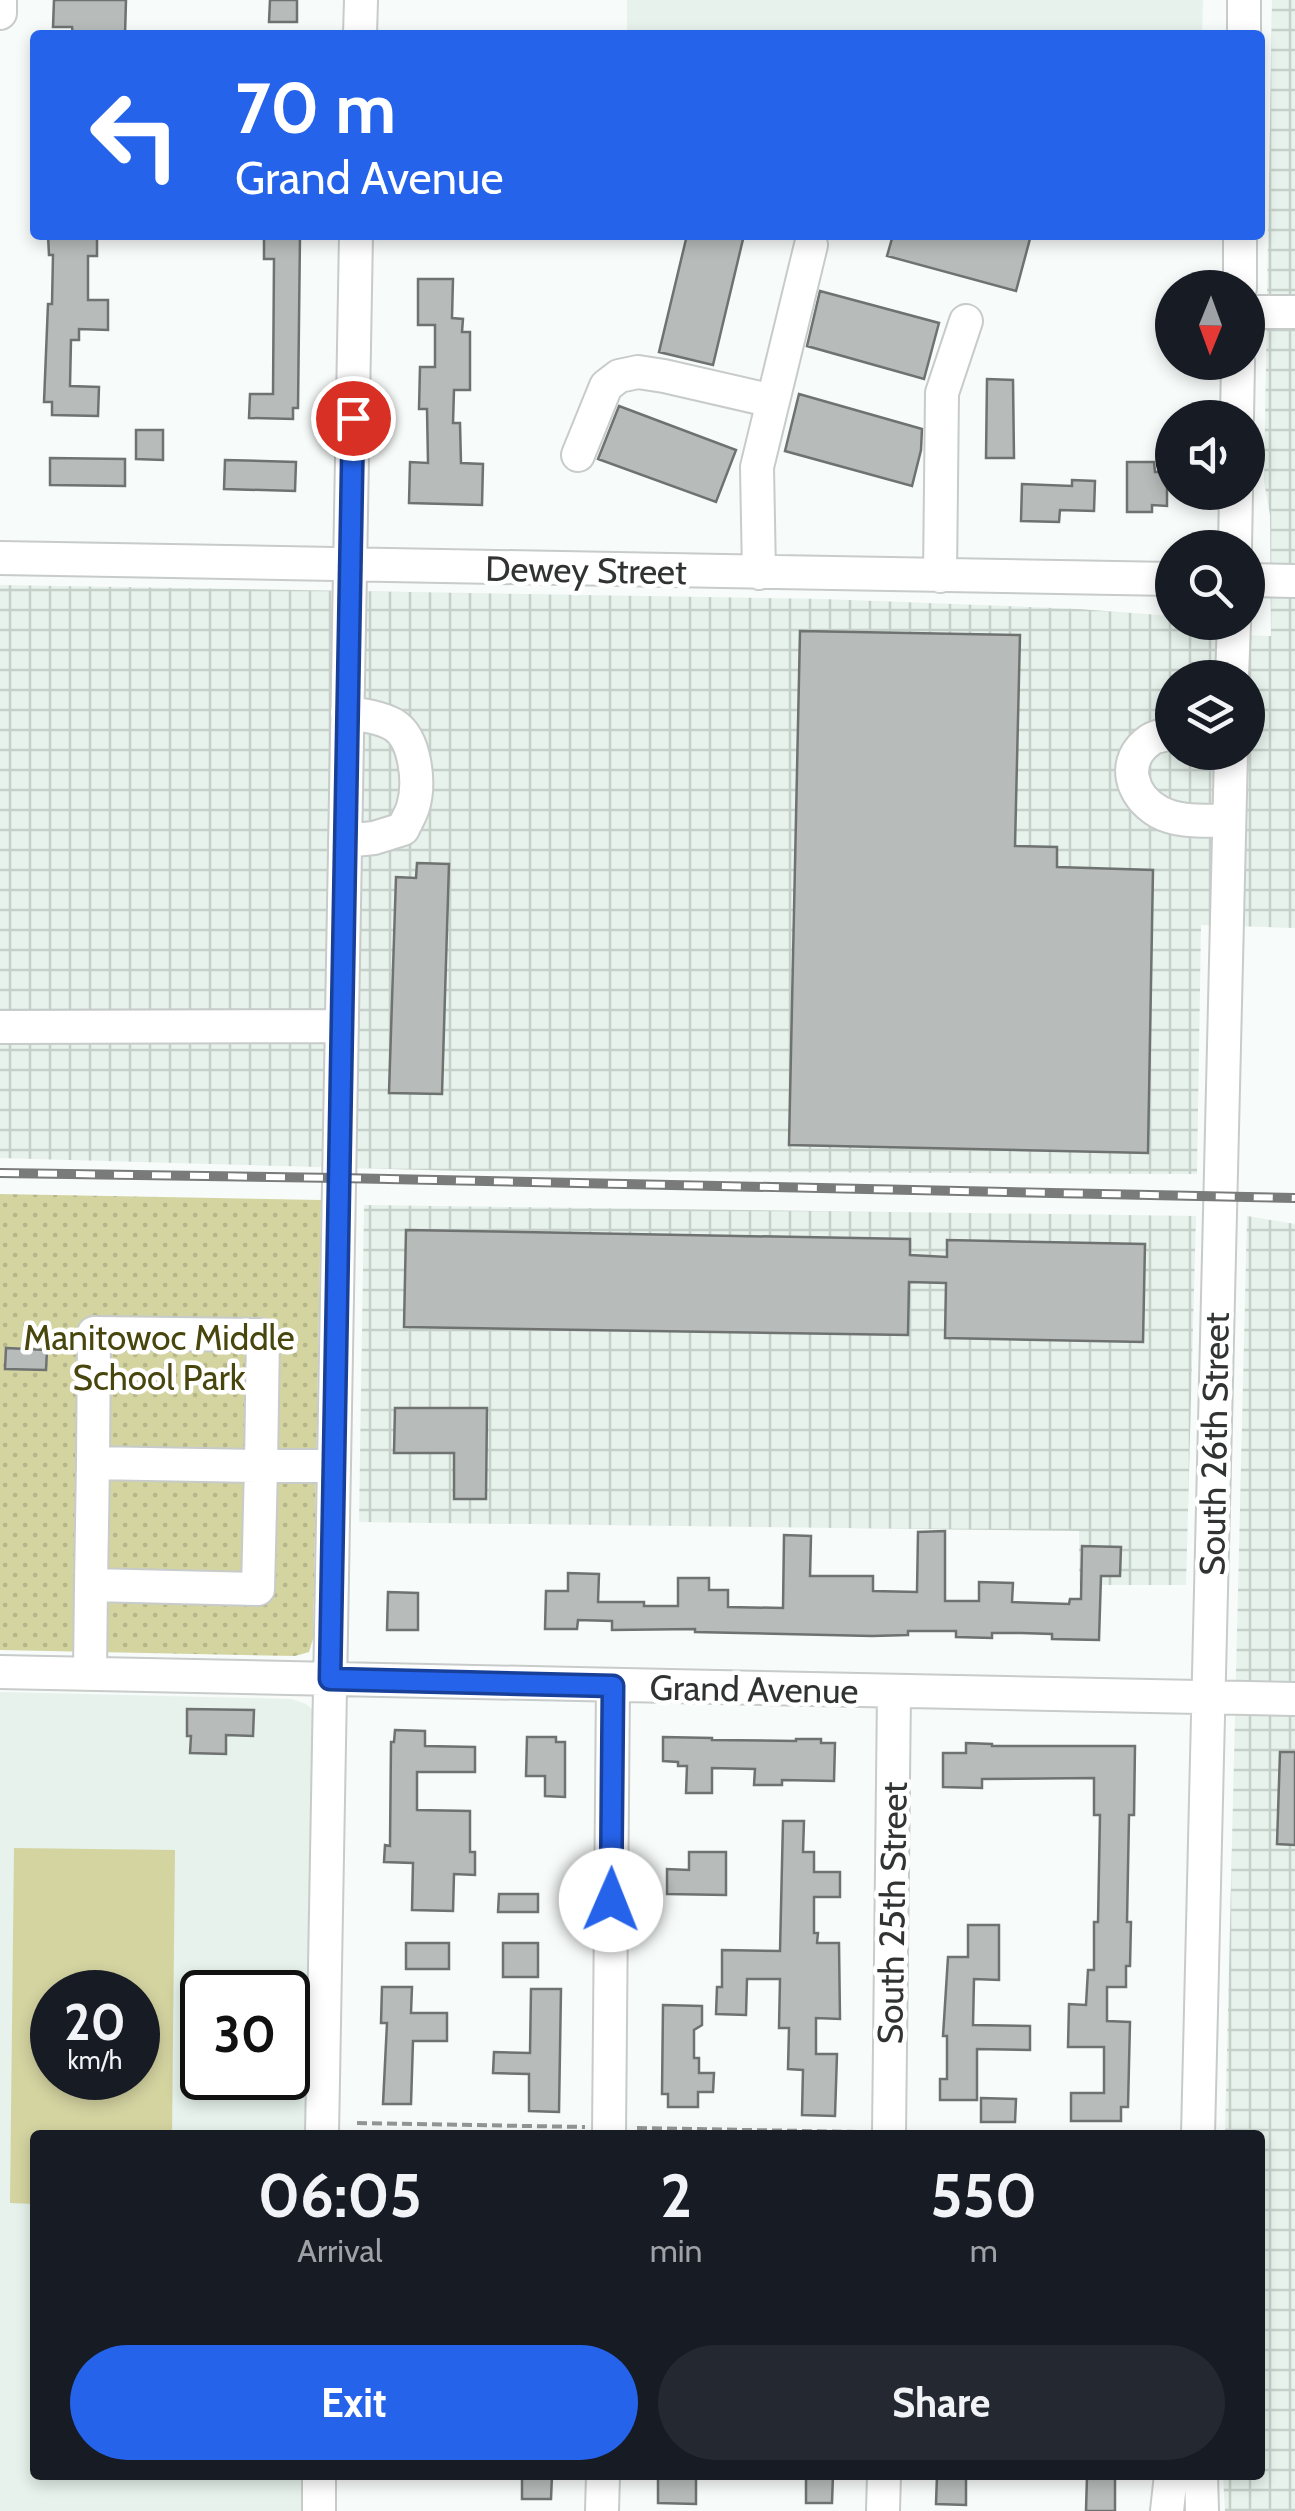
<!DOCTYPE html>
<html lang="en">
<head>
<meta charset="utf-8">
<style>
	body { margin:0; font-family:Cabin,sans-serif; background:#242831; color:#f1f3f6; height:100vh; display:flex; flex-direction:column; font-size:38px; white-space:nowrap }
	* { box-sizing:border-box; margin:0 }
	p { font-size:32px; color:#9ea1a6 }
	.icon { flex:none; width:55px; height:55px; fill:none; stroke:currentColor; stroke-width:2; stroke-linecap:round; stroke-linejoin:round }
	.map { position:relative; flex:1; overflow:hidden }
	.details { position:absolute; left:30px; top:2130px; width:1235px; height:350px; display:flex; flex-direction:column; background:#171b24; border-radius:10px; box-shadow:0 5px 15px #0003 }
	.details>* { flex:none }
	.top-card { position:absolute; left:30px; top:30px; width:1235px; height:210px; border-radius:10px; box-shadow:0 5px 15px #0003; background:#2563eb; color:#fff; overflow:hidden }
	.needle { width:65px; rotate:181deg }
	.tools { position:absolute; left:1155px; top:270px; display:grid; gap:20px }
	.tools a { display:grid; place-items:center; width:110px; height:110px; border-radius:50%; background:#171b24; box-shadow:0 5px 15px #0003; font-size:50px }
	.speed { position:absolute; left:30px; top:1970px; display:flex; gap:20px; font-size:50px; font-weight:700; text-align:center }
	.speed>* { display:grid; place-content:center; width:130px; height:130px; border-radius:50%; background:#171b24; box-shadow:0 5px 15px #0003; line-height:1 }
	.speed small { font-size:25px; font-weight:400 }
	.speed .limit { border:5px solid #111; border-radius:15px; background:#fff; color:#111 }
	.pin { position:absolute; display:grid; place-items:center; width:85px; height:85px; color:#fff; margin:-42px; border:5px solid #fff; border-radius:50%; box-shadow:0 2px 10px #0007 }
	.me { position:absolute; width:110px; margin:-55px; rotate:1deg; stroke-linejoin:round; filter:drop-shadow(0 0 8px #0008) }
	.turn { display:flex; align-items:center; gap:35px; height:210px; padding:0 40px; font-size:45px }
	.turn .icon { width:130px; height:130px; stroke-width:2.5 }
	.turn b { display:block; font-size:70px; line-height:85px }
	.eta { display:flex; justify-content:space-evenly; align-items:center; height:170px; text-align:center }
	.eta b { font-size:60px; font-weight:700; line-height:70px }
	.action { display:flex; gap:20px; margin-top:auto; padding:20px 40px }
	.action a { flex:1; height:115px; border-radius:60px; background:#2563eb; color:#fff; font-size:40px; font-weight:700; line-height:115px; text-align:center }
	.action a+a { background:#242831; color:#f1f3f6 }
	.map>svg:first-child { display:block }
	.built { fill:#e6f2eb; fill-rule:evenodd }
	.industrial { fill:url(#industrial-grid); fill-rule:evenodd }
	.grass { fill:#d4d4a1; fill-rule:evenodd }
	.park { fill:url(#park-dots) }
	.building { fill:#b7bcbb; stroke:#6e7271; stroke-width:2.5 }
	.lines { fill:none; stroke-linecap:round; stroke-linejoin:round }
	.minor-casing { stroke:#c7cbc9; stroke-width:36 }
	.path { stroke:#939695; stroke-width:4; stroke-dasharray:10 5; stroke-linecap:butt }
	.minor { stroke:#fff; stroke-width:32 }
	.rail-casing { stroke:#797b7a; stroke-width:10 }
	.rail { stroke:#fff; stroke-width:6; stroke-dasharray:19; stroke-linecap:butt }
	.route-casing { stroke:#184099; stroke-width:25 }
	.route { stroke:#2563eb; stroke-width:18 }
	.labels { text-anchor:middle; dominant-baseline:central; stroke-width:9; stroke-linejoin:round; paint-order:stroke }
	.street-label { font-size:35px; fill:#313332; stroke:#fff }
	.park-label { font-size:35px; fill:#48460c; stroke:#fff }
</style>
</head>
<body>
<div class="map">
<svg width="1295" height="2511" viewBox="0 0 1295 2511">
	<defs>
		<pattern id="industrial-grid" width="8" height="8" patternUnits="userSpaceOnUse" patternTransform="scale(2.5)"><rect width="8" height="8" fill="#e6f2eb"/><path d="M0 4h8M4 0v8" fill="none" stroke="#c6d0ca"/></pattern>
		<pattern id="park-dots" width="8" height="8" patternUnits="userSpaceOnUse" patternTransform="scale(2.5)"><rect width="8" height="8" fill="#d4d4a1"/><path d="M2 2h.1M6 6h.1" fill="none" stroke="#b6b68b" stroke-width="1.8" stroke-linecap="round"/></pattern>
	</defs>
	<rect width="100%" height="100%" fill="#f7fbf9"/>
	<path class="built" d="M627 0H1203L1202 35H627Z
		M0 1692 291 1699 306 1704 315 1712 309 2135H35V2475H303V2511H0ZM52 1992H138V2078H52ZM202 1992H288V2078H202Z"/>
	<path class="industrial" d="M1272 0H1295V928L1201 925 1197 1174 461 1171 0 1158V585L823 599 1079 609 1172 616V622L1182 623 1195 634 1271 636 1270 515 1264 482ZM1172 678H1248V752H1172Z
		M364 1205 1196 1216 1186 1585H1079V1531L359 1522Z
		M1247 1216 1295 1224V2511H1225L1223 2475H1260V2135H1225Z"/>
	<path class="grass" d="M14 1848 175 1850 172 2135H35V2204L10 2203ZM52 1992H138V2078H52Z"/>
	<path class="park" d="M0 1194 321 1200 313 1639 309 1652 295 1656 0 1650Z"/>
	<path class="building" d="M54 0H126L125 35H73L72 27H53Z
		M270 0H297V22H269Z
		M48 235H97V256H88V300H108V330L79 329V340H71L70 386 99 387 98 416 52 415V402H44L48 304H52L53 255H49Z
		M264 235H300L298 408H293V419L249 418 250 394H273L274 259H264Z
		M687 235H744L713 365 659 352Z
		M893 235H1031L1016 291 887 256Z
		M418 279H453L452 318 463 319 462 332H470V390H454L453 423H460L461 463 483 464 482 505 409 503 410 462 428 463 427 409H419L420 367H435V325H418Z
		M820 291 939 323 924 379 807 346Z
		M987 379 1013 380 1014 458H986Z
		M799 394 922 429 921 450 912 486 785 451Z
		M619 406 736 450 716 502 598 459Z
		M136 430H163V460L136 459Z
		M50 458 125 459V486L50 485Z
		M225 460 296 462 295 491 224 489Z
		M1127 462H1154L1155 472H1167V506L1152 505V512H1127Z
		M1072 480 1095 481 1094 511 1060 510 1059 522 1021 521 1022 484 1072 486Z
		M800 631 1020 635 1015 846 1057 847V867L1153 870 1148 1153 789 1145Z
		M417 863 449 864 442 1094 389 1093 396 877 416 878Z
		M406 1230 910 1239V1255L947 1257V1240L1145 1244 1143 1342 945 1338 946 1283 909 1282 908 1335 404 1327Z
		M6 1348 47 1350 46 1370 5 1369Z
		M395 1408H487L486 1499H454V1453H394Z
		M945 1531V1601H979V1582L1013 1583 1012 1602 1069 1604 1070 1599H1081L1082 1546 1121 1547 1120 1576H1101L1099 1640 1052 1639V1634L1021 1633H992V1638L956 1637V1631H908V1635L872 1636 695 1632V1629L612 1630V1621L578 1620 577 1629H545L546 1591H568V1573L599 1574 598 1602H644V1606H678V1578H709V1590H728V1607L783 1608 784 1535 811 1536 810 1576H873V1591L917 1592 918 1532Z
		M388 1592 418 1593V1630H387Z
		M187 1709 254 1710 253 1736 226 1735V1754L190 1753 191 1736H187Z
		M395 1730 425 1731V1746L475 1747V1772H417V1810L470 1811V1852H475V1875L454 1874 453 1911 412 1910 413 1863 384 1862 385 1845 390 1846 391 1742H394Z
		M527 1737H556V1742H565V1797L545 1796V1776H526Z
		M663 1737 712 1738V1740L796 1741V1739H821V1743H835L834 1781 782 1780V1785H754L755 1769 712 1768V1793H686L687 1766H678V1762L663 1761Z
		M966 1743 992 1744V1746H1135L1134 1815H1129L1127 1922H1131L1130 1966H1126V1987H1107V2021L1130 2022 1128 2107H1121V2121H1071V2093H1104V2047H1068L1069 2004 1086 2005 1088 1970H1094V1922H1098L1100 1815H1094V1778L982 1779V1788L943 1787V1753H966Z
		M1280 1752H1295V1845L1277 1844Z
		M783 1821H804L803 1852H814V1872H840V1897H814V1933H818L817 1943H839L840 2019 816 2018V2054H837L835 2116 802 2115 803 2070 788 2069 789 2028H779L780 1979H747L746 2015 716 2014 717 1987H722V1950L780 1951Z
		M689 1852H726V1895L667 1894V1869L689 1870Z
		M499 1894H538V1912H498Z
		M968 1925H999V1980L974 1979 973 2025 1030 2026V2050L977 2049V2100H940V2079H947V2036H943L948 1957H968Z
		M406 1943H449V1969H406Z
		M503 1943H538V1977H503Z
		M382 1987H412L411 2013H447V2041H413L411 2104H383L387 2023H381Z
		M531 1989H561L559 2112 529 2111V2074L493 2073 494 2052 530 2053Z
		M663 2005 702 2006V2025L694 2030V2058H699V2073H714L713 2092H698V2107H668V2094H662Z
		M981 2098 1016 2099 1015 2122H981Z
		M522 2475H552L551 2499H522Z
		M658 2475H696V2504L658 2503Z
		M806 2475H833L832 2503H806Z
		M937 2475H966V2505L936 2504Z
		M1087 2476 1115 2477V2511H1086Z"/>
	<g class="lines">
		<defs>
			<path id="minor" d="M0 13V0
				M360 35 361 0
				M1244 35V0
				M1240 288V235
				M1248 312H1295
				M1237 418 1238 362
				M578 455 606 386 619 376 638 372 664 376 773 401
				M1235 548 1236 492
				M0 558 1172 579
				M759 573 757 467 811 245
				M940 576 942 393 966 321
				M1248 580 1295 581
				M1232 678 1234 622
				M1172 733C1166 735 1155 736 1150 740 1120 761 1131 796 1159 812 1179 823 1206 820 1229 821
				M345 841 374 838 403 829C406 822 411 814 413 807 420 784 416 739 394 725 380 717 363 715 347 713
				M0 1027 342 1026
				M91 1585 93 1463
				M0 1672 1295 1699
				M90 1674 91 1585 258 1589 261 1466 93 1463 94 1333 263 1335 261 1466H334
				M322 2135 356 235
				M609 2135 613 1686
				M889 2135 894 1692
				M1198 2135 1231 752
				M1201 2475 1202 2511
				M319 2511V2475
				M602 2511 603 2475
				M883 2511 884 2475
				M1167 2511 1171 2475"/>
		</defs>
		<use href="#minor" class="minor-casing"/>
		<path class="path" d="M357 2123 585 2127
			M637 2128 860 2132
			M917 2133 1003 2135"/>
		<use href="#minor" class="minor"/>
		<defs>
			<path id="rail" d="M0 1173 339 1178 1295 1198"/>
		</defs>
		<use href="#rail" class="rail-casing"/>
		<use href="#rail" class="rail"/>
	</g>
	<g class="lines">
		<defs>
			<path id="route" d="M353 418 330 1679 613 1686 611 1900"/>
		</defs>
		<use href="#route" class="route-casing"/>
		<use href="#route" class="route"/>
	</g>
	<g class="labels">
		<g class="street-label">
			<text transform="translate(586 570) rotate(1)">Dewey Street</text>
			<text transform="translate(1214 1444) rotate(-89)">South 26th Street</text>
			<text transform="translate(754 1689) rotate(1)">Grand Avenue</text>
			<text transform="translate(892 1913) rotate(-89)">South 25th Street</text>
		</g>
		<g class="park-label">
			<text x="159" y="1337">Manitowoc Middle<tspan x="159" dy="40">School Park</tspan></text>
		</g>
	</g>
</svg>
<div class="tools">
<a><svg class="needle" viewBox="-14 -14 28 28"><path d="M0-13l5 13h-10z" fill="#e53935"/><path d="M0 13l5-13h-10z" fill="#9ea1a6"/></svg></a>
<a><svg class="icon" aria-label="sound" viewBox="0 0 24 24"><path d="M4 9h4l5-4v14l-5-4H4zM17 9q2 3 0 6"/></svg></a>
<a><svg class="icon" aria-label="search" viewBox="0 0 24 24"><circle cx="10" cy="10" r="6"/><path d="M15 15l6 6"/></svg></a>
<a><svg class="icon" aria-label="layers" viewBox="0 0 24 24"><path d="M12 4l9 5-9 5-9-5zM3 14l9 5 9-5"/></svg></a>
</div>
<div class="speed"><div>20<small>km/h</small></div><div class="limit">30</div></div>
<div class="pin" style="left:353px;top:418px;background:#d93025"><svg class="icon" aria-label="arrive" viewBox="0 0 24 24"><path d="M6 21V4h12l-3 4 3 4H6"/></svg></div>
<svg class="me" style="left:611px;top:1900px" viewBox="-20 -20 40 40"><circle r="19" fill="#fff"/><path d="M0-13L10 11 0 6-10 11z" fill="#2563eb"/></svg>
<div class="top-card">
<div class="turn"><svg class="icon" aria-label="left" viewBox="0 0 24 24"><path d="M17 20v-9H6M10 6l-5 5 5 5"/></svg><div><b>70 m</b>Grand Avenue</div></div>
</div>
<section class="details">
<div class="eta">
<div><b>06:05</b><p>Arrival</p></div>
<div><b>2</b><p>min</p></div>
<div><b>550</b><p>m</p></div>
</div>
<div class="action"><a>Exit</a><a>Share</a></div>
</section>
</div>
</body>
</html>
